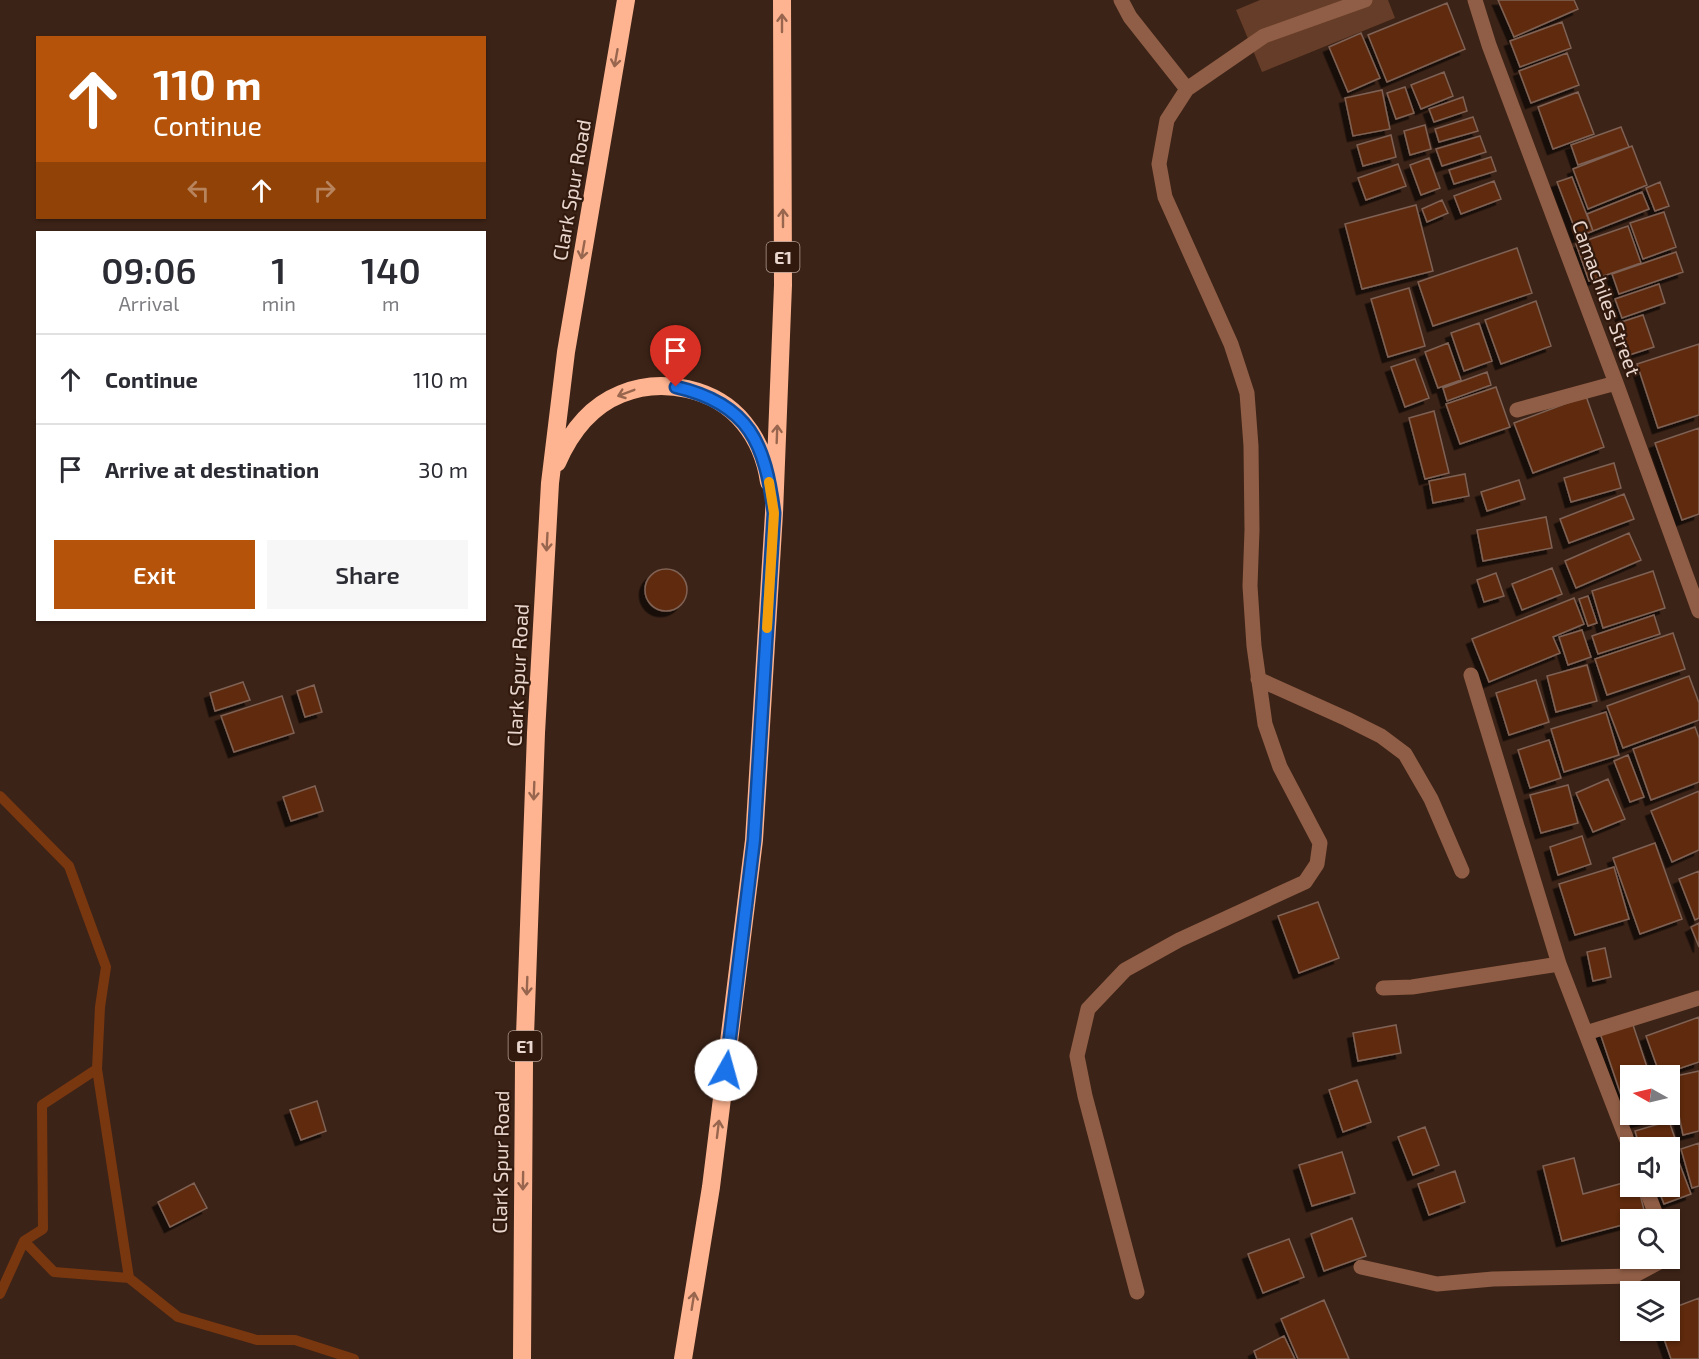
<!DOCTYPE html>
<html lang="en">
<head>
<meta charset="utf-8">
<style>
	body { margin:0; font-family:"Exo 2",sans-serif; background:#f7f7f7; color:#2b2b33; height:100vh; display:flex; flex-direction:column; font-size:22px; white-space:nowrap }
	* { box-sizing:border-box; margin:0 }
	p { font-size:20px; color:#7c7c81 }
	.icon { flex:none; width:33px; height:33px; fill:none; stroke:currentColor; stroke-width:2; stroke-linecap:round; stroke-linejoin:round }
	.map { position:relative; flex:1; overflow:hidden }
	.panel { position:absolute; left:36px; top:231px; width:450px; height:390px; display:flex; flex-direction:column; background:#fff; border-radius:0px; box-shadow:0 2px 4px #0004 }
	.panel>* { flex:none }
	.guide { position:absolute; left:36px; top:36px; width:450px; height:183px; border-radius:0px; box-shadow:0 2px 4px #0004; background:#b45309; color:#fff; overflow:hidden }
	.needle { width:39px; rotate:278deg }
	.buttons { position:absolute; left:1620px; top:1065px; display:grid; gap:12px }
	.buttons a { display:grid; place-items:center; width:60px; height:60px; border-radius:0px; background:#fff; box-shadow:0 2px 4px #0004; font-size:30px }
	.pin { position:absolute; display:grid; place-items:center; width:51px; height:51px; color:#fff; margin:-62px -26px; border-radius:50% 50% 50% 0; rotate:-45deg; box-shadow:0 0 6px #0007 }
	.pin .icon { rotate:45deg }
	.me { position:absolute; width:66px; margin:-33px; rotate:7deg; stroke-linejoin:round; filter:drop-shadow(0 0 4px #0008) }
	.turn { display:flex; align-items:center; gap:21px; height:126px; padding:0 18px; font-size:27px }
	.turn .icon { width:78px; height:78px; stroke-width:2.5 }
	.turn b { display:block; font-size:42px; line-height:51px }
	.lanes { display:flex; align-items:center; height:57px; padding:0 18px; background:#0003; justify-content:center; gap:30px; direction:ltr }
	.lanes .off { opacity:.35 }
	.eta { display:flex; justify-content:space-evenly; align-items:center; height:102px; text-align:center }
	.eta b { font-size:36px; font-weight:600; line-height:42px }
	.action { display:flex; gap:12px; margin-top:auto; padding:12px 18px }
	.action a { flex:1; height:69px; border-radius:0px; background:#b45309; color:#fff; font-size:24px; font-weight:600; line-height:69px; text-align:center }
	.action a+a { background:#f7f7f7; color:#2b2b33 }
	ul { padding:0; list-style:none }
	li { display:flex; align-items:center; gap:18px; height:90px; padding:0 18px; border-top:2px solid #e1e1e2 }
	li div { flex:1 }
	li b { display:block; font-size:22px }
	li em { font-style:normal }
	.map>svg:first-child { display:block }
	.green { fill:#663d28 }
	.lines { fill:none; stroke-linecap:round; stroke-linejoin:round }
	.stream { stroke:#793710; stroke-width:10 }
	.building { fill:#5e2c10; stroke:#7f6254; stroke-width:1.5; filter:url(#shadow) }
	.minor { stroke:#905e46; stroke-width:15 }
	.highway { stroke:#feb490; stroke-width:18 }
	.oneway { stroke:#98664e }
	.route-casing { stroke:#114b97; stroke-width:15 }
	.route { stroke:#1a73e8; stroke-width:10 }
	.slow { stroke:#f59e0b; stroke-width:10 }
	.labels { text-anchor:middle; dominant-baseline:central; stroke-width:4.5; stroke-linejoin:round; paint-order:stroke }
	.shield { fill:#32190d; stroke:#b29e95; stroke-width:1.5 }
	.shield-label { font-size:18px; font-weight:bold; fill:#e9d7cf }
	.street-label { font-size:20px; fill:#e9d7cf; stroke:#32190d }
</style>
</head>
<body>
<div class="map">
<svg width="1699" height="1359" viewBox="0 0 1699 1359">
	<defs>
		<filter id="shadow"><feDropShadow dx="-5.5" dy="5.5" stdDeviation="0" flood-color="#0009"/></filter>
	</defs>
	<rect width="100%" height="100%" fill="#3c2317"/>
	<path class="green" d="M1260 0H1388L1395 18 1262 72 1236 10Z"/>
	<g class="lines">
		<path class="stream" d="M0 796 69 866 106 967 100 1007 97 1069 129 1278 178 1317 257 1340H295L354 1359
			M24 1241 54 1272 129 1278
			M0 1294 24 1241 43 1229 42 1105 97 1069"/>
	</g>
	<path class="building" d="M1498 0H1574L1578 9 1514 37Z
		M1447 3 1465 49 1387 82 1368 35Z
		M1562 22 1571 48 1520 67 1510 41Z
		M1361 33 1380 78 1348 92 1329 47Z
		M1567 53 1579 85 1531 103 1519 71Z
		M1444 72 1453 96 1421 109 1411 85Z
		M1405 87 1414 113 1396 119 1387 93Z
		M1382 90 1390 129 1353 136 1345 98Z
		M1578 92 1594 134 1553 149 1538 107Z
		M1463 97 1467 111 1434 122 1429 109Z
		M1473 117 1478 131 1439 142 1435 129Z
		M1425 125 1431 149 1410 155 1404 131Z
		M1621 127 1629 147 1578 165 1571 145Z
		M1391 135 1396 157 1363 166 1357 145Z
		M1480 136 1486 152 1442 166 1436 149Z
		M1632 146 1647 185 1588 209 1573 169Z
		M1491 157 1496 171 1454 184 1449 170Z
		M1429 158 1440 188 1421 195 1410 165Z
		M1398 164 1406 186 1366 200 1358 178Z
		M1572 177 1593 231 1578 237 1557 182Z
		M1494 181 1501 199 1461 214 1454 196Z
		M1660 182 1669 206 1655 211 1646 188Z
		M1642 192 1649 209 1593 231 1587 214Z
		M1442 200 1448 213 1427 222 1422 209Z
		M1416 205 1433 271 1362 289 1345 224Z
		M1664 212 1676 247 1643 259 1630 223Z
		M1628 226 1641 263 1589 281 1576 244Z
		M1517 248 1532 293 1433 326 1418 282Z
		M1676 252 1683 272 1619 294 1612 274Z
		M1659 284 1665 303 1622 318 1615 299Z
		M1409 288 1425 346 1388 357 1371 299Z
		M1536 301 1551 346 1501 364 1485 320Z
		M1643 315 1654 347 1626 356 1615 324Z
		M1479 323 1492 361 1464 371 1451 333Z
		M1448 343 1461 380 1438 388 1425 352Z
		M1699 344V415L1658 428 1637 364Z
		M1415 359 1429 398 1405 407 1391 367Z
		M1487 372 1491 385 1447 401 1443 388Z
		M1496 387 1510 427 1460 444 1446 404Z
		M1586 396 1604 447 1533 473 1514 423Z
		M1434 411 1449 473 1425 479 1409 418Z
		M1699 428V514L1682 520 1655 443Z
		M1614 463 1621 488 1571 502 1564 478Z
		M1465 474 1469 496 1433 503 1429 481Z
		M1519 480 1525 499 1487 511 1481 492Z
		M1624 494 1634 519 1569 543 1560 519Z
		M1546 517 1552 548 1483 561 1477 530Z
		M1629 533 1641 560 1576 588 1565 561Z
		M1552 568 1562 594 1522 610 1512 584Z
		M645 590a21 21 0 1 1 42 0a21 21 0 1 1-42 0Z
		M1653 571 1665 608 1603 628 1592 591Z
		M1496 573 1504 596 1484 602 1477 580Z
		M1588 596 1597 623 1588 626 1579 599Z
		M1574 598 1584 624 1553 637 1560 653 1489 682 1472 639Z
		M1654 615 1660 634 1598 654 1592 636Z
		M1582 630 1591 657 1568 665 1559 637Z
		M1673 633 1685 669 1607 695 1595 659Z
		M1587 665 1597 701 1556 712 1547 676Z
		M1689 676 1699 703V720L1623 748 1607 706Z
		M1536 680 1549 722 1509 735 1496 693Z
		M243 682 250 700 215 711 210 693Z
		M314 685 322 712 305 717 297 691Z
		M282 696 294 733 234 752 221 716Z
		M1606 712 1619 755 1564 772 1551 729Z
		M1695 727 1699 738V782L1651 800 1633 749Z
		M1549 740 1561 778 1530 788 1518 750Z
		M1628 755 1644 797 1630 802 1614 761Z
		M1608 779 1625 819 1593 832 1576 793Z
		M1568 785 1578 823 1541 833 1530 795Z
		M315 786 323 811 291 821 283 797Z
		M1699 791V850L1672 862 1651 811Z
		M1582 836 1591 864 1558 875 1550 847Z
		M1655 843 1682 919 1640 934 1613 858Z
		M1614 867 1629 919 1575 935 1559 884Z
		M1699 871V918L1695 920 1679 879Z
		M1318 902 1339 958 1299 973 1278 916Z
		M1699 923V947L1691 927Z
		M1605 948 1611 977 1593 981 1587 952Z
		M1699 1017V1062L1660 1075 1646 1036Z
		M1632 1022 1650 1076H1630V1099L1623 1101 1600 1033Z
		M1396 1025 1401 1053 1358 1061 1353 1033Z
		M1699 1071V1131L1683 1135 1671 1077Z
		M1357 1080 1371 1122 1343 1132 1329 1090Z
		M317 1101 326 1131 301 1140 290 1110Z
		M1630 1101V1114H1666L1629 1124 1624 1103Z
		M1669 1121 1678 1147 1670 1149V1148H1640L1635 1131Z
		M1425 1127 1439 1165 1413 1175 1398 1137Z
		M1699 1143V1186L1692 1188 1681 1149Z
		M1674 1149 1691 1194 1664 1204 1657 1186H1670V1150Z
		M1342 1152 1355 1193 1312 1206 1299 1165Z
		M1574 1158 1583 1194 1630 1181V1186H1638L1646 1218 1630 1220V1223L1562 1241 1543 1166Z
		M1455 1171 1465 1202 1429 1215 1418 1184Z
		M194 1183 207 1208 170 1227 158 1202Z
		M1352 1218 1366 1256 1324 1271 1311 1234Z
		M1289 1239 1304 1277 1263 1293 1248 1254Z
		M1699 1298V1359H1671L1661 1330H1670V1309Z
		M1324 1300 1349 1359H1298L1281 1319Z
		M1284 1336 1295 1359H1257L1254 1351Z"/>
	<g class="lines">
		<path class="minor" d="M1121 0 1130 17 1187 89 1264 36 1365 0
			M1475 0 1489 45 1616 383 1699 611
			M1517 410 1616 383
			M1471 675 1559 964 1630 1148
			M1258 679 1347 719 1381 736 1405 754 1431 799 1462 871
			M1383 988 1412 987 1559 964
			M1586 1033 1699 998
			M1645 1186 1658 1220
			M1361 1267 1437 1284 1493 1279 1633 1276 1667 1258
			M1137 1292 1085 1096 1077 1056 1088 1009 1125 970 1179 940 1305 882 1317 864 1320 843 1280 767 1265 724 1254 646 1250 586 1252 530 1251 446 1247 393 1231 344 1165 197 1159 164 1167 120 1187 89"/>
		<path class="highway" d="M557 463C570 433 591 406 621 394 662 377 716 388 744 423 758 440 766 461 769 482
			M522 1359 524 1063 536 733 550 483 566 352 626 0
			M683 1359 711 1187 754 840 774 513 783 285 782 0"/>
	</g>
	<defs><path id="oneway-shaft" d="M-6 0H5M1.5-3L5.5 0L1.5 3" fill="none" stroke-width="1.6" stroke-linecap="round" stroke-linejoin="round" transform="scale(1.5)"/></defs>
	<g class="oneway">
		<use href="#oneway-shaft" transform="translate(782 23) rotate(-90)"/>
		<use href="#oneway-shaft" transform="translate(616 58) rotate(100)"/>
		<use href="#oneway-shaft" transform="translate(783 218) rotate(-90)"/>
		<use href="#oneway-shaft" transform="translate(583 250) rotate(100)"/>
		<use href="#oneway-shaft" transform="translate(626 393) rotate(159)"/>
		<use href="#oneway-shaft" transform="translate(777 434) rotate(-88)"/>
		<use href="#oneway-shaft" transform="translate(547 542) rotate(93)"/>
		<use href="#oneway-shaft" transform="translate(534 791) rotate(92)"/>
		<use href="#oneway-shaft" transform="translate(527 986) rotate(92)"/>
		<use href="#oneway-shaft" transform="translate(718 1129) rotate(-83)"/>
		<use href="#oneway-shaft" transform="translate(523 1181) rotate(91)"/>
		<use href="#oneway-shaft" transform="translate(693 1301) rotate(-81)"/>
	</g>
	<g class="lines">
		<defs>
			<path id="route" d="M676 387C750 404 765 444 774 513L754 840 726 1070"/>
		</defs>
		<use href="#route" class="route-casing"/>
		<use href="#route" class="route"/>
		<path class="slow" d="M767 628 774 513 769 482"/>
	</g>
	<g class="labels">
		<g class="shield">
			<rect x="766.5" y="242" width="33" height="30" rx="4.5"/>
			<rect x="508.5" y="1031" width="33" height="30" rx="4.5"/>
		</g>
		<g class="shield-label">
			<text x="783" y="257">E1</text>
			<text x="525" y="1046">E1</text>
		</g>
		<g class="street-label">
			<text transform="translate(571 190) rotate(-80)">Clark Spur Road</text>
			<text transform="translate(1607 298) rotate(70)">Camachiles Street</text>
			<text transform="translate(517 675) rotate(-87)">Clark Spur Road</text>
			<text transform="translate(500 1162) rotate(-89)">Clark Spur Road</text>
		</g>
	</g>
</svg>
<div class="buttons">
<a><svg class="needle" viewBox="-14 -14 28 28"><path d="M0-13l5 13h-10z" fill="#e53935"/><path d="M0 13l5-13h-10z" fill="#7c7c81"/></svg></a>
<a><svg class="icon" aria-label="sound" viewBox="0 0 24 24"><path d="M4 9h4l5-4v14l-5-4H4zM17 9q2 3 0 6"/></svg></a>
<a><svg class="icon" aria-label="search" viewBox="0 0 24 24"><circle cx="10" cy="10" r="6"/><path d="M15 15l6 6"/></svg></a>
<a><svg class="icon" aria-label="layers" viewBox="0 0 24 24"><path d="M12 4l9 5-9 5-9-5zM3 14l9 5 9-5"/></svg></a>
</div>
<div class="pin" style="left:676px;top:387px;background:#d93025"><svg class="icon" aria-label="arrive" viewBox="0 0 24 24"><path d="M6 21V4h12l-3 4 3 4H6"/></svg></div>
<svg class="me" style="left:726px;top:1070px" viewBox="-20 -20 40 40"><circle r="19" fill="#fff"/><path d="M0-13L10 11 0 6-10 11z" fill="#1a73e8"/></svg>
<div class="guide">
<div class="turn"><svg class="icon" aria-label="ahead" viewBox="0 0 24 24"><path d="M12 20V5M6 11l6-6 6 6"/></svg><div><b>110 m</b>Continue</div></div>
<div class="lanes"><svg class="icon off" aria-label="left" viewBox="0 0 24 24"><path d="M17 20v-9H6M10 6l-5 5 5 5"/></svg><svg class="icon" aria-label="ahead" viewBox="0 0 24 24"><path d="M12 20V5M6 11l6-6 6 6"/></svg><svg class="icon off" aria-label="right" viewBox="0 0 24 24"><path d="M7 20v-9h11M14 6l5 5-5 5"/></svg></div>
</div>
<section class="panel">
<div class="eta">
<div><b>09:06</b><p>Arrival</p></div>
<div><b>1</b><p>min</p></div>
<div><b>140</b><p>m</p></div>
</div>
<ul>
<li><svg class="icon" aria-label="ahead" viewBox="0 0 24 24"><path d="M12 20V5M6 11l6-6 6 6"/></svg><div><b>Continue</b></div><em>110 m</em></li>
<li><svg class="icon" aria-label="arrive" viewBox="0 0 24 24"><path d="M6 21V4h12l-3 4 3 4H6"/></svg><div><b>Arrive at destination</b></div><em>30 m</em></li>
</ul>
<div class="action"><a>Exit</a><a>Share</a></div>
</section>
</div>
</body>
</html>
